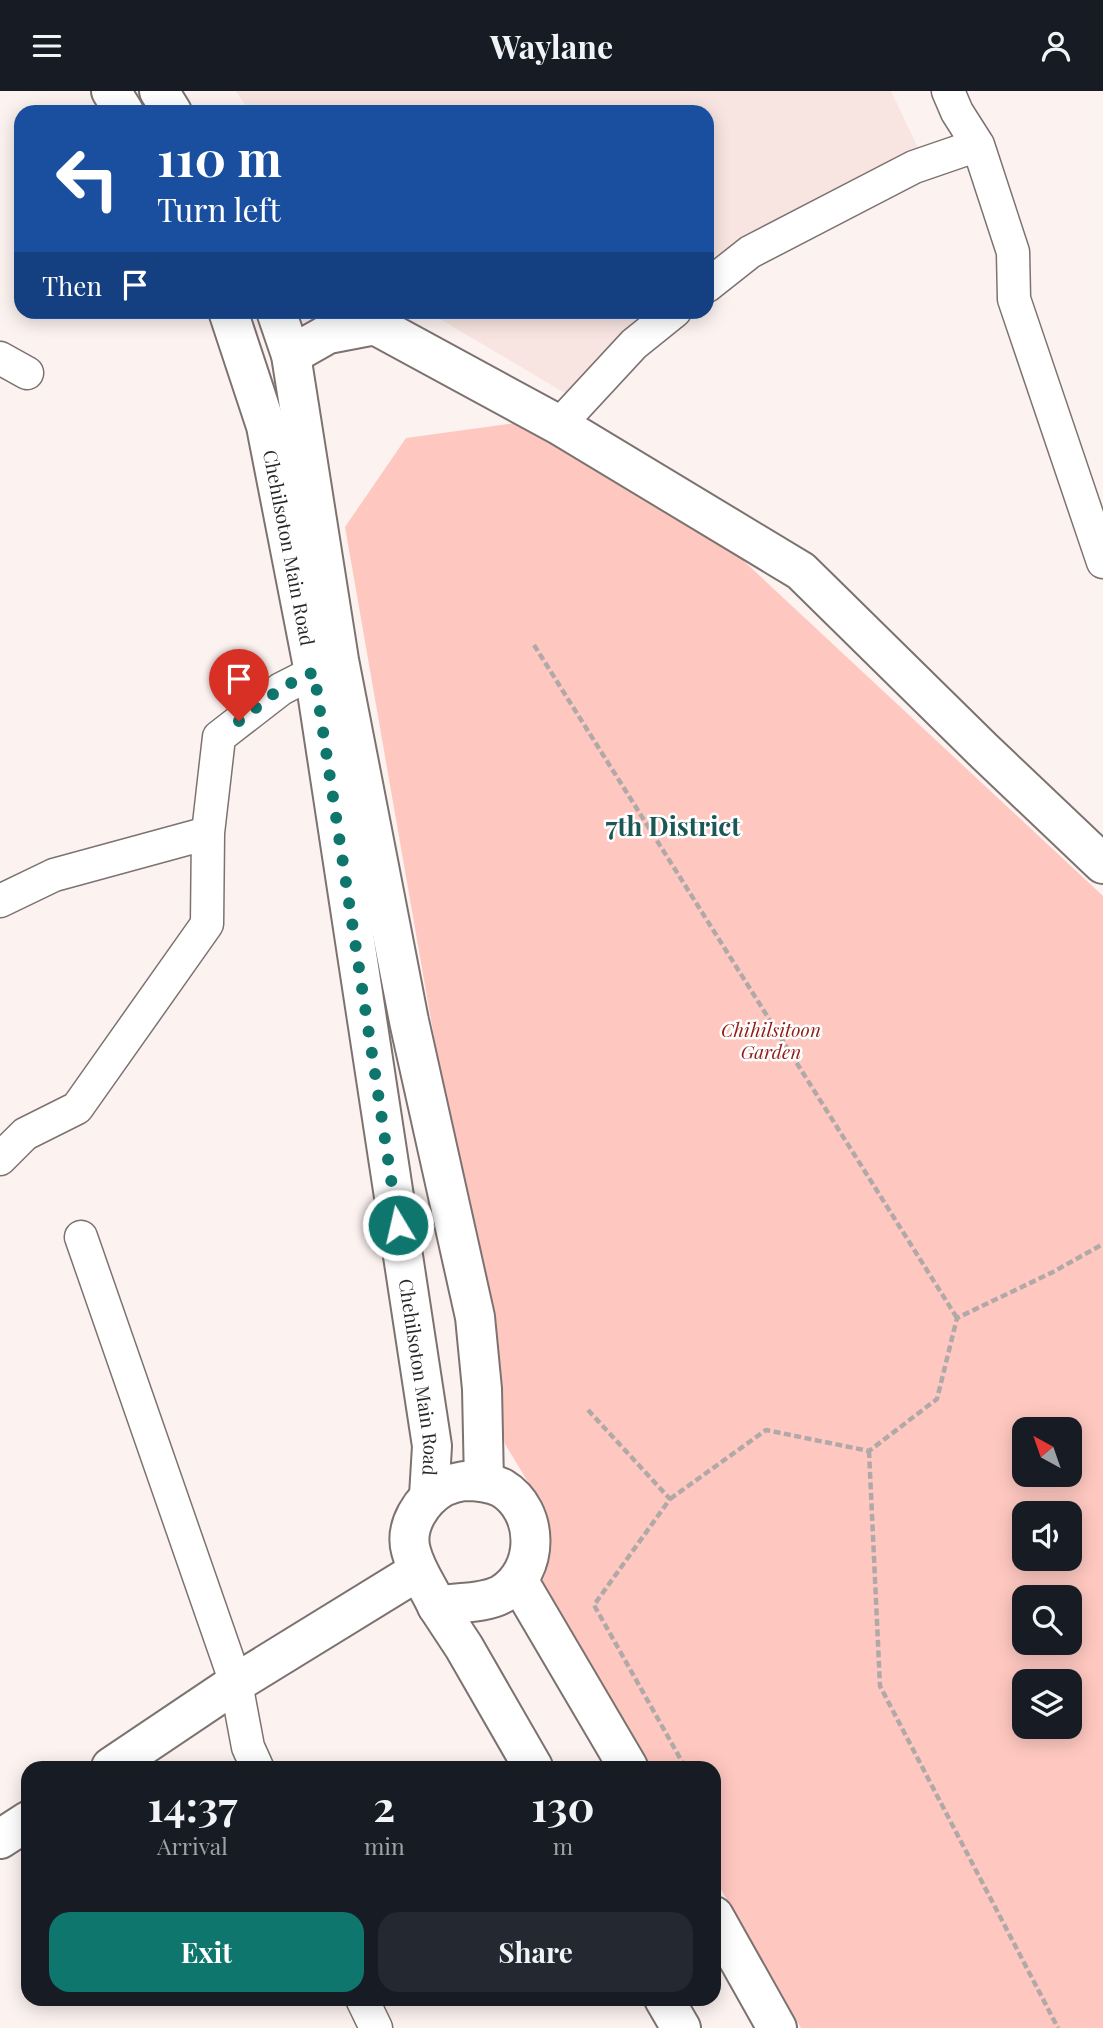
<!DOCTYPE html>
<html lang="en">
<head>
<meta charset="utf-8">
<style>
	body { margin:0; font-family:"Playfair Display",serif; background:#242831; color:#f1f3f6; height:100vh; display:flex; flex-direction:column; font-size:26px; white-space:nowrap }
	* { box-sizing:border-box; margin:0 }
	p { font-size:23px; color:#9ea1a6 }
	.icon { flex:none; width:38px; height:38px; fill:none; stroke:currentColor; stroke-width:2; stroke-linecap:round; stroke-linejoin:round }
	.map { position:relative; flex:1; overflow:hidden }
	.sheet { position:absolute; left:21px; top:1670px; width:700px; height:245px; display:flex; flex-direction:column; background:#171b24; border-radius:21px; box-shadow:0 4px 18px #0003 }
	.sheet>* { flex:none }
	.banner { position:absolute; left:14px; top:14px; width:700px; height:214px; border-radius:21px; box-shadow:0 4px 18px #0003; background:#1a4fa0; color:#fff; overflow:hidden }
	.needle { width:46px; rotate:320deg }
	.tools { position:absolute; left:1012px; top:1326px; display:grid; gap:14px }
	.tools a { display:grid; place-items:center; width:70px; height:70px; border-radius:14px; background:#171b24; box-shadow:0 4px 18px #0003; font-size:35px }
	.pin { position:absolute; display:grid; place-items:center; width:60px; height:60px; color:#fff; margin:-72px -30px; border-radius:50% 50% 50% 0; rotate:-45deg; box-shadow:0 0 7px #0007 }
	.pin .icon { rotate:45deg }
	.me { position:absolute; width:77px; margin:-38px; rotate:351deg; stroke-linejoin:round; filter:drop-shadow(0 0 5px #0008) }
	.turn { display:flex; align-items:center; gap:24px; height:147px; padding:0 28px; font-size:32px }
	.turn .icon { width:91px; height:91px; stroke-width:2.5 }
	.turn b { display:block; font-size:49px; line-height:60px }
	.then { display:flex; align-items:center; height:66px; padding:0 28px; background:#0003; gap:14px; font-size:26px }
	.eta { display:flex; justify-content:space-evenly; align-items:center; height:119px; text-align:center }
	.eta b { font-size:42px; font-weight:700; line-height:49px }
	.action { display:flex; gap:14px; margin-top:auto; padding:14px 28px }
	.action a { flex:1; height:80px; border-radius:21px; background:#0f766e; color:#fff; font-size:28px; font-weight:700; line-height:80px; text-align:center }
	.action a+a { background:#242831; color:#f1f3f6 }
	header { display:flex; justify-content:space-between; align-items:center; height:91px; padding:0 28px; background:#171b24; font-size:32px; font-weight:700 }
	.map>svg:first-child { display:block }
	.built { fill:#f8e5e1 }
	.green { fill:#fec8c0; fill-rule:evenodd }
	.lines { fill:none; stroke-linecap:round; stroke-linejoin:round }
	.minor-casing { stroke:#7c7371; stroke-width:35 }
	.tertiary-casing { stroke:#7c7371; stroke-width:42 }
	.secondary-casing { stroke:#7c7371; stroke-width:42 }
	.path { stroke:#b1a9a8; stroke-width:4.5; stroke-dasharray:7 3.5; stroke-linecap:butt }
	.minor { stroke:#fff; stroke-width:32 }
	.tertiary { stroke:#fff; stroke-width:38 }
	.secondary { stroke:#fff; stroke-width:38 }
	.route { stroke:#0f766e; stroke-width:12; stroke-dasharray:0 21.6 }
	.labels { text-anchor:middle; dominant-baseline:central; stroke-width:5; stroke-linejoin:round; paint-order:stroke }
	.street-label { font-size:19px; fill:#2b2727; stroke:#fff }
	.park-label { font-size:19px; font-style:italic; fill:#921d17; stroke:#fff }
	.district-label { font-size:26px; font-weight:bold; fill:#1b5755; stroke:#fff }
</style>
</head>
<body>
<header><svg class="icon" aria-label="menu" viewBox="0 0 24 24"><path d="M4 6h16M4 12h16M4 18h16"/></svg>Waylane<svg class="icon" aria-label="person" viewBox="0 0 24 24"><circle cx="12" cy="8" r="4"/><path d="M4 21q1-7 8-7t8 7"/></svg></header>
<div class="map">
<svg width="1103" height="1937" viewBox="0 0 1103 1937">
	<rect width="100%" height="100%" fill="#fcf2f0"/>
	<path class="built" d="M236 0H891L918 57 747 143 707 178V21H250Z
		M428 221H658L565 302Z"/>
	<path class="green" d="M530 330 717 445 1103 805V1937H801L714 1786V1676H650L543 1491 540 1432 528 1391 505 1353 345 436 406 347ZM1024 1339H1069V1384H1024ZM1024 1423H1069V1468H1024ZM1024 1507H1069V1552H1024ZM1024 1591H1069V1636H1024Z"/>
	<g class="lines">
		<defs>
			<path id="minor" d="M948 0 957 21 978 54 1013 161 1014 208 1103 471
				M707 195 750 161 914 76 978 54
				M0 267 27 282
				M559 334 634 253 675 220
				M0 810 54 784 208 742
				M0 1068 25 1043 77 1017 207 833 208 742 219 646 281 598 334 571
				M81 1146 236 1592 248 1656 257 1676
				M362 1908 376 1937"/>
			<path id="tertiary" d="M357 220 375 234 559 334 801 480 983 659 1103 773
				M291 264 328 243 375 234"/>
			<g id="secondary">
				<path d="M111 0 124 21"/>
				<path d="M159 0 172 21"/>
				<path id="s1" d="M228 220 266 335 314 581 432 1355 429 1405"/>
				<path d="M276 220 291 264 339 569 409 930 475 1226 482 1298 484 1391"/>
				<path d="M464 1390C477 1390 490 1391 502 1397 540 1420 540 1480 502 1503 484 1513 457 1511 437 1515 429 1497 416 1480 411 1460 404 1435 422 1408 443 1396 450 1393 457 1391 464 1390Z"/>
				<path d="M518 1489 628 1676"/>
				<path d="M437 1515 464 1556 533 1676"/>
				<path d="M111 1676 236 1592 418 1480"/>
				<path d="M0 1748 28 1730"/>
				<path d="M714 1825 777 1937"/>
				<path d="M664 1908 681 1937"/>
			</g>
		</defs>
		<use href="#minor" class="minor-casing"/>
		<use href="#tertiary" class="tertiary-casing"/>
		<use href="#secondary" class="secondary-casing"/>
		<path class="path" d="M534 554 957 1227
			M588 1319 670 1408 594 1514 685 1676
			M869 1360 880 1595 1058 1937
			M670 1408 766 1339 869 1360 937 1308 957 1227 1053 1181 1103 1153"/>
		<use href="#minor" class="minor"/>
		<use href="#tertiary" class="tertiary"/>
		<use href="#secondary" class="secondary"/>
	</g>
	<g class="lines">
		<path class="route" d="M239 630 281 597 314 581 398 1134"/>
	</g>
	<g class="labels">
		<g class="street-label">
			<text stroke="none"><textPath href="#s1" startOffset="245">Chehilsoton Main Road</textPath></text>
			<text stroke="none"><textPath href="#s1" startOffset="1085">Chehilsoton Main Road</textPath></text>
		</g>
		<g class="park-label">
			<text x="771" y="938">Chihilsitoon<tspan x="771" dy="22">Garden</tspan></text>
		</g>
		<g class="district-label">
			<text x="673" y="734">7th District</text>
		</g>
	</g>
</svg>
<div class="tools">
<a><svg class="needle" viewBox="-14 -14 28 28"><path d="M0-13l5 13h-10z" fill="#e53935"/><path d="M0 13l5-13h-10z" fill="#9ea1a6"/></svg></a>
<a><svg class="icon" aria-label="sound" viewBox="0 0 24 24"><path d="M4 9h4l5-4v14l-5-4H4zM17 9q2 3 0 6"/></svg></a>
<a><svg class="icon" aria-label="search" viewBox="0 0 24 24"><circle cx="10" cy="10" r="6"/><path d="M15 15l6 6"/></svg></a>
<a><svg class="icon" aria-label="layers" viewBox="0 0 24 24"><path d="M12 4l9 5-9 5-9-5zM3 14l9 5 9-5"/></svg></a>
</div>
<div class="pin" style="left:239px;top:630px;background:#d93025"><svg class="icon" aria-label="arrive" viewBox="0 0 24 24"><path d="M6 21V4h12l-3 4 3 4H6"/></svg></div>
<svg class="me" style="left:398px;top:1134px" viewBox="-20 -20 40 40"><circle r="17" fill="#0f766e" stroke="#fff" stroke-width="3"/><path d="M0-11L8 9 0 5-8 9z" fill="#fff"/></svg>
<div class="banner">
<div class="turn"><svg class="icon" aria-label="left" viewBox="0 0 24 24"><path d="M17 20v-9H6M10 6l-5 5 5 5"/></svg><div><b>110 m</b>Turn left</div></div>
<div class="then">Then<svg class="icon" aria-label="arrive" viewBox="0 0 24 24"><path d="M6 21V4h12l-3 4 3 4H6"/></svg></div>
</div>
<section class="sheet">
<div class="eta">
<div><b>14:37</b><p>Arrival</p></div>
<div><b>2</b><p>min</p></div>
<div><b>130</b><p>m</p></div>
</div>
<div class="action"><a>Exit</a><a>Share</a></div>
</section>
</div>
</body>
</html>
